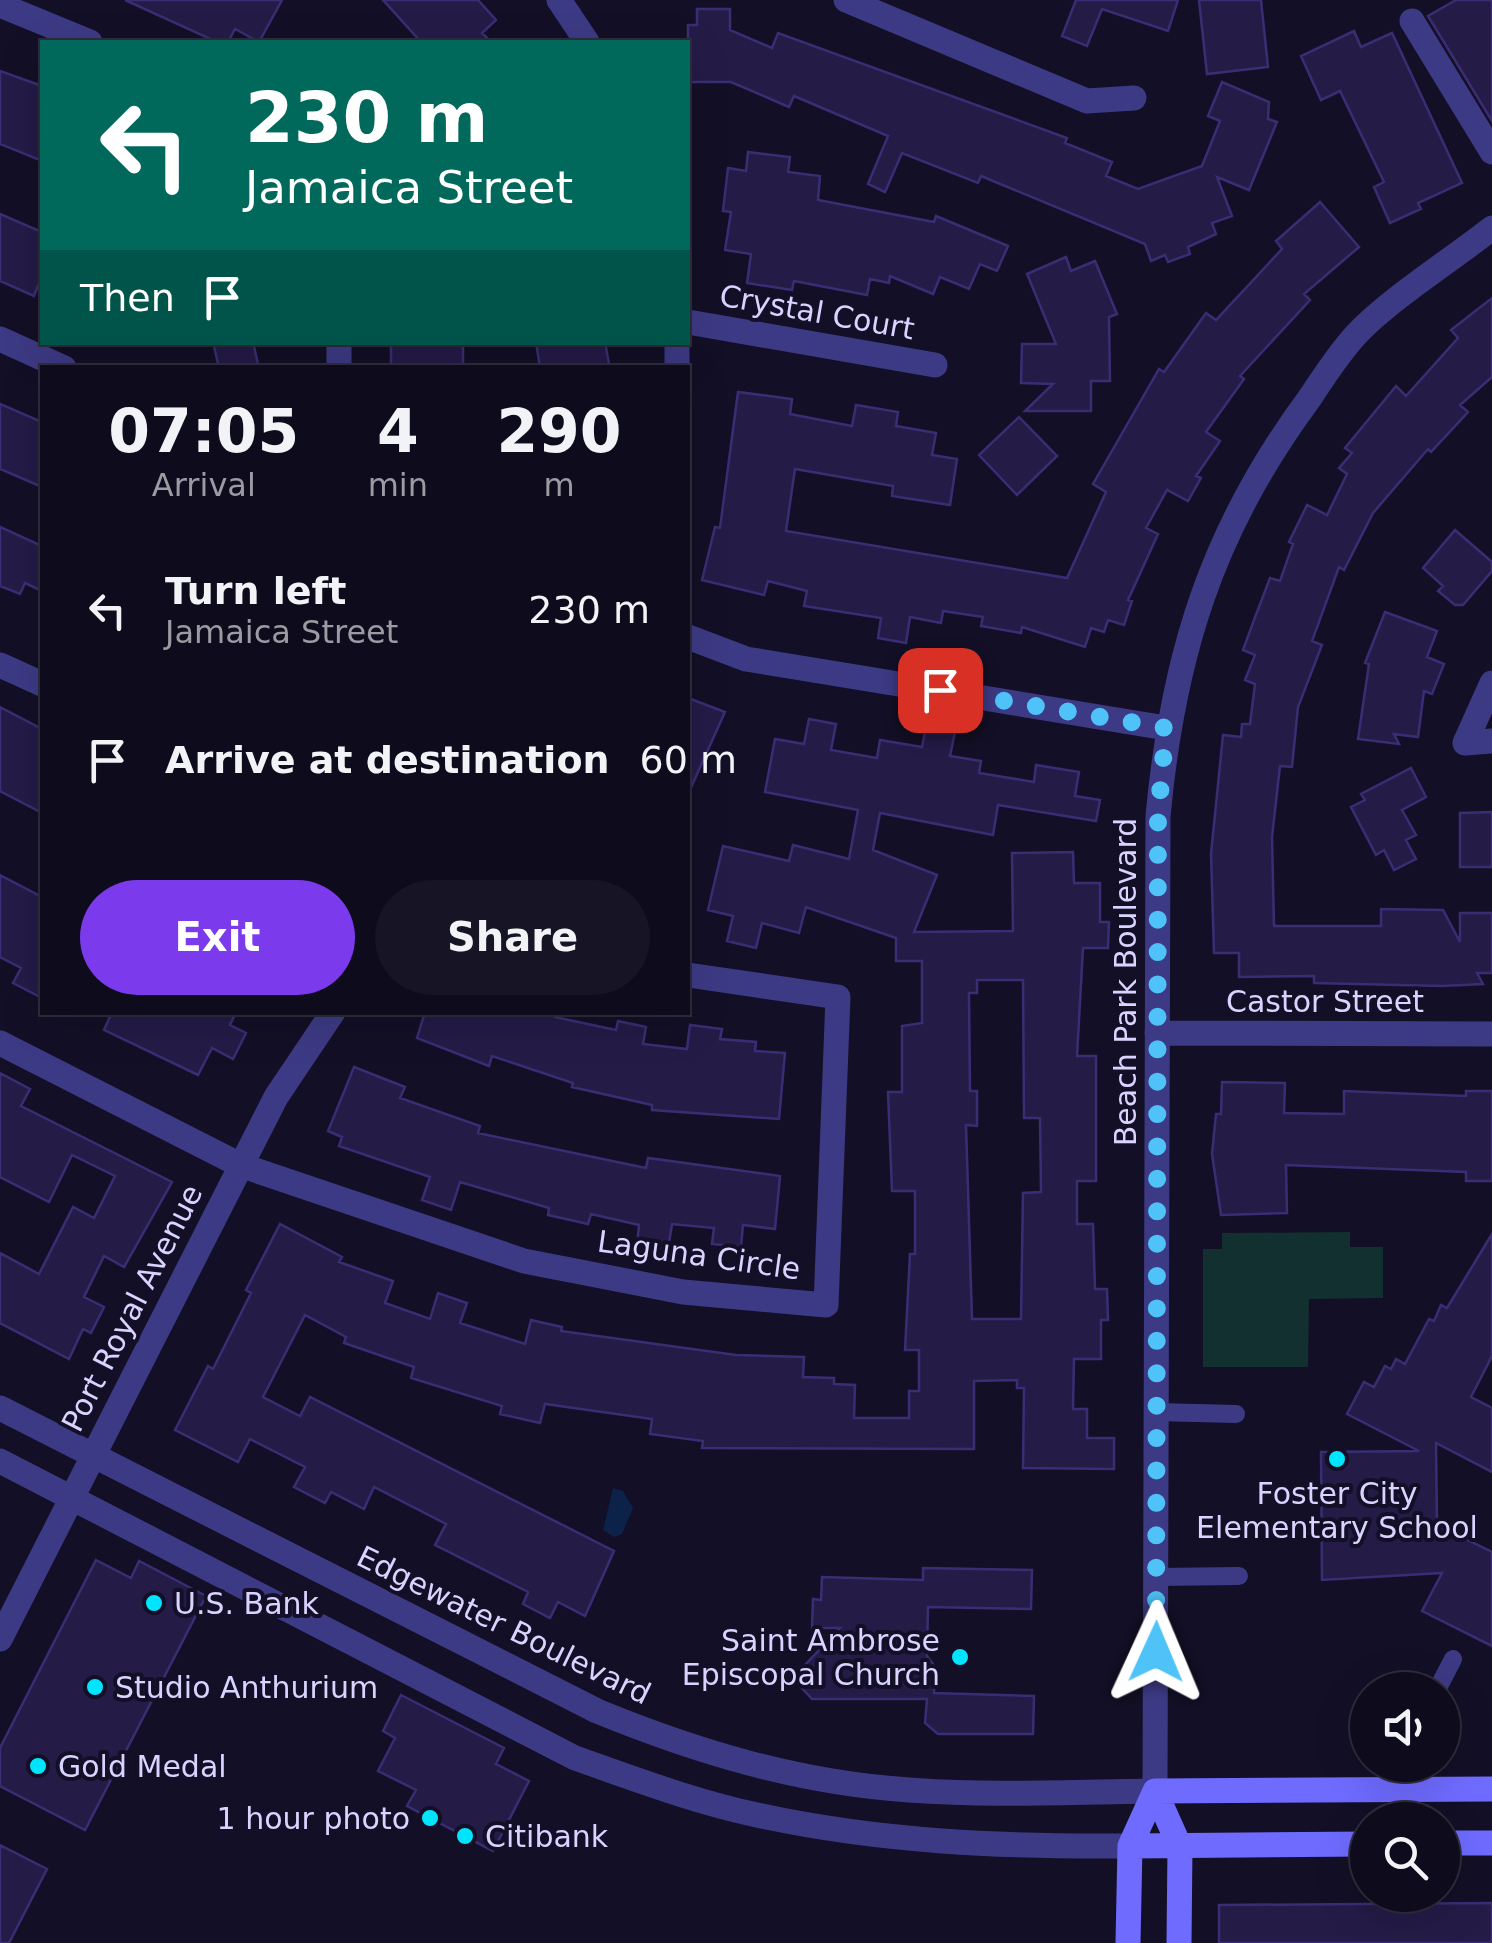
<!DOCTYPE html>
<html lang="en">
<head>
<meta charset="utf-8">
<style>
	body { margin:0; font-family:"DejaVu Sans",sans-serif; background:#171425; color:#f1f3f6; height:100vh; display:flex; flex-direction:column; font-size:38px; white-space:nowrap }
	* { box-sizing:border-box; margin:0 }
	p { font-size:32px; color:#9b9ba3 }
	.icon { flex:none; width:55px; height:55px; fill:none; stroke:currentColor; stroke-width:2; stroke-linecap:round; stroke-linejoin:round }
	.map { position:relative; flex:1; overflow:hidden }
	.sheet { position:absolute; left:40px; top:365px; width:650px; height:650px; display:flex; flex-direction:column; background:#0e0b1c; border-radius:0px; box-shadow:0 10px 40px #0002,0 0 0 2px #2e2b3b }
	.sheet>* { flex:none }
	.top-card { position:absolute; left:40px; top:40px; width:650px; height:305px; border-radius:0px; box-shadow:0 10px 40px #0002,0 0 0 2px #2e2b3b; background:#00695c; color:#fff; overflow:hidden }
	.controls { position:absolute; left:1350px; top:1672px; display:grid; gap:20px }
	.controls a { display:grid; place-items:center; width:110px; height:110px; border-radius:50%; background:#0e0b1c; box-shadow:0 10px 40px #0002,0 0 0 2px #2e2b3b; font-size:50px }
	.pin { position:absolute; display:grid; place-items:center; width:85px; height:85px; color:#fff; margin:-42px; border-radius:20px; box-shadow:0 5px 15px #0006 }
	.me { position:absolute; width:110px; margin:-55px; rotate:1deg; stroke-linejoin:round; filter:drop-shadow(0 0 8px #0008) }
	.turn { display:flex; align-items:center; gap:35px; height:210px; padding:0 40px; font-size:45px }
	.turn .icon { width:130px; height:130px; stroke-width:2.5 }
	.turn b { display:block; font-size:70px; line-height:85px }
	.then { display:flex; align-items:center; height:95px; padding:0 40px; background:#0003; gap:20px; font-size:38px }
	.eta { display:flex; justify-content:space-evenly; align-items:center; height:170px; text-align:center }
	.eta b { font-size:60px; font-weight:700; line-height:70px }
	.action { display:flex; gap:20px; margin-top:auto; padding:20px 40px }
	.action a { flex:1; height:115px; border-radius:60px; background:#7c3aed; color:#fff; font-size:40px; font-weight:700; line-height:115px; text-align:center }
	.action a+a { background:#171425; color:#f1f3f6 }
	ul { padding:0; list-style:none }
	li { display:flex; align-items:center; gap:30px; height:150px; padding:0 40px }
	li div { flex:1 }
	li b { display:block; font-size:38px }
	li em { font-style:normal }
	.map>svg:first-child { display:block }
	.green { fill:#12302f }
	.water { fill:#0c2248 }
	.building { fill:#241b47; stroke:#3b2d73; stroke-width:2.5; fill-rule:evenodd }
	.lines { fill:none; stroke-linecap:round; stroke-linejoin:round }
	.service { stroke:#3d3a85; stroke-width:18 }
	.minor { stroke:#3d3a85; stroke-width:25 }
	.tertiary { stroke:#3d3a85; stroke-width:25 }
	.secondary { stroke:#6f6bff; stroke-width:25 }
	.route { stroke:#4fc3f7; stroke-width:18; stroke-dasharray:0 32.4 }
	.poi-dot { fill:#00e5ff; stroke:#130f26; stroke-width:4 }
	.labels { text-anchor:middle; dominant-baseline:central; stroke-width:8; stroke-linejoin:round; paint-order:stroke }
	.street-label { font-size:30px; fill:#d9d4ff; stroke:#130f26 }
	.poi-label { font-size:30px; fill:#d9d4ff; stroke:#130f26; text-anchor:start }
</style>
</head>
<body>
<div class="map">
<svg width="1492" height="1943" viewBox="0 0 1492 1943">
	<rect width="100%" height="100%" fill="#130f26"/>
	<path class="green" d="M1350 1232V1247H1383V1298L1309 1299 1308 1367H1203V1249H1222V1233Z"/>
	<path class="water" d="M613 1488 623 1491 633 1508 622 1534 614 1537 603 1530Z"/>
	<path class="building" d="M125 0H282L259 42 235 29 228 42H217Z
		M383 0H478L496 20 482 33 491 42H421Z
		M1076 0H1178L1168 31 1102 9 1087 46 1062 36Z
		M1199 0H1261L1268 67 1207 74Z
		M1456 0H1492V121L1428 16Z
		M697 9H730V30L772 48 778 33 1067 138 1065 143 1112 162 1106 176 1138 189 1202 166 1220 121 1208 116 1222 82 1269 102 1268 119 1277 122 1249 190 1217 177 1232 216 1212 223 1216 234 1188 247 1190 254 1168 262 1165 255 1151 261 1145 244 981 176 978 183 902 153 885 192 868 184 888 136 794 96 789 107 731 82H688V25H697Z
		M1354 31 1361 47 1392 33 1462 183 1418 203 1421 209 1390 223 1374 187 1384 182 1340 91 1321 100 1301 56Z
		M0 71 42 86V161L0 144Z
		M748 152 790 157 788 172 820 176 818 200 934 222 936 216 1008 246 997 271 980 264 969 289 940 277 933 294 890 276 889 283 870 279 867 295 794 281 792 290 747 283 751 254 725 250 731 212 723 211 728 168 746 171Z
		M1320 202 1359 247 1304 294 1310 300 1240 376 1244 379 1206 432 1220 441 1196 476 1201 478 1188 501 1167 490 1146 528 1158 534 1128 600 1132 601 1124 625 1108 620 1104 632 1091 628 1085 647 1022 627 1021 633 981 626 983 617 943 611 941 623 910 617 906 643 878 638 881 618 804 606 807 591 768 581 764 595 702 580 715 527 720 528 738 392 792 399 790 414 852 426 856 405 898 412 896 426 936 433 932 455 957 459 950 505 892 496 893 486 795 469 786 531 1067 578 1106 492 1093 484 1159 369 1164 372 1206 313 1216 320 1282 249 1276 241Z
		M0 214 42 232V276L34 296 0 281Z
		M1066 257 1071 271 1095 261 1117 314 1109 317 1110 381H1091V411H1025L1053 384 1021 383 1022 344H1056L1027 274Z
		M1492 298V377L1460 405 1468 412 1431 452 1428 449 1373 513 1344 570 1339 567 1312 641 1322 645 1298 707 1292 767 1280 766 1272 837 1274 926H1381V909L1443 910 1460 942V913H1492V973H1477L1483 984 1442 986 1314 983V976L1239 977V953H1214L1211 854 1223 735 1241 737 1242 724H1250L1255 684 1245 680 1255 655 1243 650 1254 620 1270 578 1280 581 1293 544 1289 542 1307 505 1327 515 1347 474 1339 468 1352 453 1345 448 1396 386 1406 396 1458 338 1451 330Z
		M213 342H253L258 364 219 368Z
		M463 342V368H391V343Z
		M536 342H605L609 364 540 368Z
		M0 404 42 422V487L0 469Z
		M1019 417 1057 456 1017 495 979 455Z
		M0 527 42 546V591L25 583 20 594 0 586Z
		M1455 530 1492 562V571L1463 605H1455L1438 591 1443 586 1423 568Z
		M1385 612 1437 631 1427 657 1444 664 1432 694 1424 691 1418 737 1394 734 1399 744 1358 739 1369 664 1365 663Z
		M688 698 725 712 688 794Z
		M0 707 42 729V813L0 791Z
		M809 719 836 724 831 750 877 758 880 740 922 747 926 727 955 732 950 756 981 761 979 773 1034 782 1036 765 1079 772 1075 796 1100 800 1096 821 998 805 993 835 880 813 873 850 937 875 914 932 1013 931 1012 853 1073 852 1074 883H1100V922H1109L1108 948H1083L1077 1056H1096V1181H1077V1224H1093L1095 1289H1107L1108 1320H1101V1359H1074L1073 1409H1087V1438H1114V1469L1023 1468 1024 1388H1017V1380L974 1381V1449L702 1448 703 1441 650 1434 652 1419 545 1404 540 1423 500 1414 502 1406 411 1378 414 1367 344 1343 346 1337 305 1315 263 1397 300 1416 310 1397 614 1551 585 1616 558 1602 550 1618 523 1604 528 1592 435 1545 446 1524 374 1487 364 1509 331 1492 325 1503 294 1487 305 1467 250 1439 238 1462 175 1430 208 1366 213 1369 251 1293 246 1290 280 1224 342 1257 339 1262 393 1281 385 1303 430 1319 438 1293 467 1303 460 1323 525 1344 531 1320 562 1327 561 1331 736 1355 804 1357 803 1377 834 1378V1384L855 1385 854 1418H909V1391H919V1350H905L910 1254H915V1191H892L888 1092H902V1026L922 1023V961H896V938L806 907 799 933 762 923 756 948 727 941 733 916 708 910 723 846 789 861 793 845 849 859 858 810 765 792 775 739 804 744ZM977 980H1023L1024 1118H1040L1041 1192 1023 1193 1021 1319H972L966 1125 977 1126V1091H970L969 993H977Z
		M1411 768 1426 797 1402 810 1416 835 1406 840 1416 859 1394 870 1384 850 1376 855 1351 807 1365 800 1361 794Z
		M1492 812V867H1460V813Z
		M0 875 42 897V998L13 983 21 968 0 957Z
		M112 1012H236L230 1025 246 1033 233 1059 212 1048 198 1075 104 1030Z
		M425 1012H556L555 1017 616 1030 618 1021 646 1027 643 1044 687 1049 690 1025 722 1029 720 1039 756 1042 755 1051 785 1053 779 1119 652 1110V1105L572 1087 573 1083 492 1056 489 1066 417 1038Z
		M354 1067 405 1087 400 1098 480 1126 478 1133 646 1168 648 1158 780 1176 775 1229 743 1225 741 1247 712 1244 714 1228 672 1224 668 1249 637 1245 639 1225 591 1214 588 1224 548 1215 549 1208 460 1182 451 1210 422 1200 430 1177 339 1146 342 1137 328 1131Z
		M0 1073 30 1089 21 1106 172 1182 124 1267 104 1256 84 1297 104 1307 91 1333 83 1329 69 1359 0 1323V1253L39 1274 73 1207 94 1218 115 1176 72 1155 49 1202 0 1177Z
		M1222 1082 1285 1083 1284 1113 1344 1114V1091L1466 1096V1091H1492V1181H1466V1172L1286 1165 1287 1213 1221 1215 1212 1154 1216 1114H1221Z
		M1492 1234V1356L1471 1397 1492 1408V1472L1436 1443 1437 1525 1492 1552V1646L1422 1611 1442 1573 1322 1580 1321 1452 1419 1451 1347 1414 1364 1382 1374 1387 1385 1366 1391 1369 1396 1359 1405 1364 1429 1319 1434 1321 1441 1305 1447 1308Z
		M96 1560 131 1578 139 1561 206 1596 85 1830 0 1786V1748Z
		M923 1568 1032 1570 1031 1609 928 1607 927 1656 935 1667 934 1693 1034 1696 1033 1734H938L925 1723 927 1699H812L801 1687 803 1667 840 1628H812L813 1599 821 1600 822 1577 923 1580Z
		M401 1695 504 1748 496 1764 529 1781 493 1851 407 1806 416 1790 378 1771 395 1738 383 1731Z
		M0 1845 47 1869 9 1943H0Z
		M1492 1903V1943H1219V1905Z"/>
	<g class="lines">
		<path class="service" d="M1156 1412 1236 1414
			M1157 1577 1239 1576
			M1437 1690 1453 1659
			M1383 1793 1398 1765"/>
		<path class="minor" d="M559 0 587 42
			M846 0 1087 101 1134 98
			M0 5 90 42
			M1412 21 1492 152
			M688 322 935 365
			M0 339 64 368
			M339 342V368
			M677 368V342
			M688 637 746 659 1166 728
			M0 665 42 684
			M1492 683 1465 743 1492 741
			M1157 1033 1492 1034
			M0 1043 240 1165 524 1261 683 1292 826 1305 838 997 688 975
			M0 1639 276 1097 333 1012
			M1155 1791 1158 816C1173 655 1212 530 1309 399 1323 378 1337 356 1354 337 1385 302 1453 259 1492 228"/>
		<path class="tertiary" d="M0 1408 597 1711C697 1752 800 1783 909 1790 990 1796 1073 1792 1155 1791
			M0 1461 575 1758C635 1779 695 1802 757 1815 880 1842 1004 1847 1130 1846"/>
		<path class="secondary" d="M1155 1791 1492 1789
			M1155 1791 1180 1847 1179 1943
			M1442 1843H1492
			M1130 1846 1368 1844
			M1128 1943 1130 1846 1155 1791"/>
	</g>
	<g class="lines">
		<path class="route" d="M940 690 1166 728 1158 816 1156 1652"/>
	</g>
	<g class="poi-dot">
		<circle cx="1337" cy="1459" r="10"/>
		<circle cx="154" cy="1603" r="10"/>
		<circle cx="960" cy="1657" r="10"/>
		<circle cx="95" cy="1687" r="10"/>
		<circle cx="38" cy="1766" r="10"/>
		<circle cx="430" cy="1818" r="10"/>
		<circle cx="465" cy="1836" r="10"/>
	</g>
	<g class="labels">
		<g class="street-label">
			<text transform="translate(817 312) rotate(10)">Crystal Court</text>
			<text transform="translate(1125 982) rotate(-90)">Beach Park Boulevard</text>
			<text x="1325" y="1001">Castor Street</text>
			<text transform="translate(699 1255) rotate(8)">Laguna Circle</text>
			<text transform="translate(132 1308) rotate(-63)">Port Royal Avenue</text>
			<text transform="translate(504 1625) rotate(26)">Edgewater Boulevard</text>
		</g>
		<g class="poi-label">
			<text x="1337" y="1493" text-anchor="middle">Foster City<tspan x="1337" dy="34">Elementary School</tspan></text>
			<text x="174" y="1603">U.S. Bank</text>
			<text x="940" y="1640" text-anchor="end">Saint Ambrose<tspan x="940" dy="34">Episcopal Church</tspan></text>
			<text x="115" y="1687">Studio Anthurium</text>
			<text x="58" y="1766">Gold Medal</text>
			<text x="410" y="1818" text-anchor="end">1 hour photo</text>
			<text x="485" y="1836">Citibank</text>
		</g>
	</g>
</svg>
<div class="controls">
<a><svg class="icon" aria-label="sound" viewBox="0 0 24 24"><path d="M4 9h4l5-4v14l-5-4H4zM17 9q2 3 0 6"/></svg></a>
<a><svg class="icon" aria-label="search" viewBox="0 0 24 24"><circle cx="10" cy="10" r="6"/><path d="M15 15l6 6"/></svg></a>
</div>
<div class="pin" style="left:940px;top:690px;background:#d93025"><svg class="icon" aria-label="arrive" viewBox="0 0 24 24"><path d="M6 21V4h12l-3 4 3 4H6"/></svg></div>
<svg class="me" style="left:1156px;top:1652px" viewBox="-20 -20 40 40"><path d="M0-17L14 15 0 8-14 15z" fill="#4fc3f7" stroke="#fff" stroke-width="4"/></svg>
<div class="top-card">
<div class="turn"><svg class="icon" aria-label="left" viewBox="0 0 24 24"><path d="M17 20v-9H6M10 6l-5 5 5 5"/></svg><div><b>230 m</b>Jamaica Street</div></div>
<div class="then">Then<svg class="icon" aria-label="arrive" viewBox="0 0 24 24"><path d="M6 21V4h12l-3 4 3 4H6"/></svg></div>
</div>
<section class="sheet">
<div class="eta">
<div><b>07:05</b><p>Arrival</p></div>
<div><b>4</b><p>min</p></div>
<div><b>290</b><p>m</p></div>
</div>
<ul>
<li><svg class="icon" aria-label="left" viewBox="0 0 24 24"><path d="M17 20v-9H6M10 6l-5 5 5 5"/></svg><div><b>Turn left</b><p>Jamaica Street</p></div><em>230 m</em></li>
<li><svg class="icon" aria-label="arrive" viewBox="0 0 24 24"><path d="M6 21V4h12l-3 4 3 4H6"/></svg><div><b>Arrive at destination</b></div><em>60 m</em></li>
</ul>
<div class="action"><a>Exit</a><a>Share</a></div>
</section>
</div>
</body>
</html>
